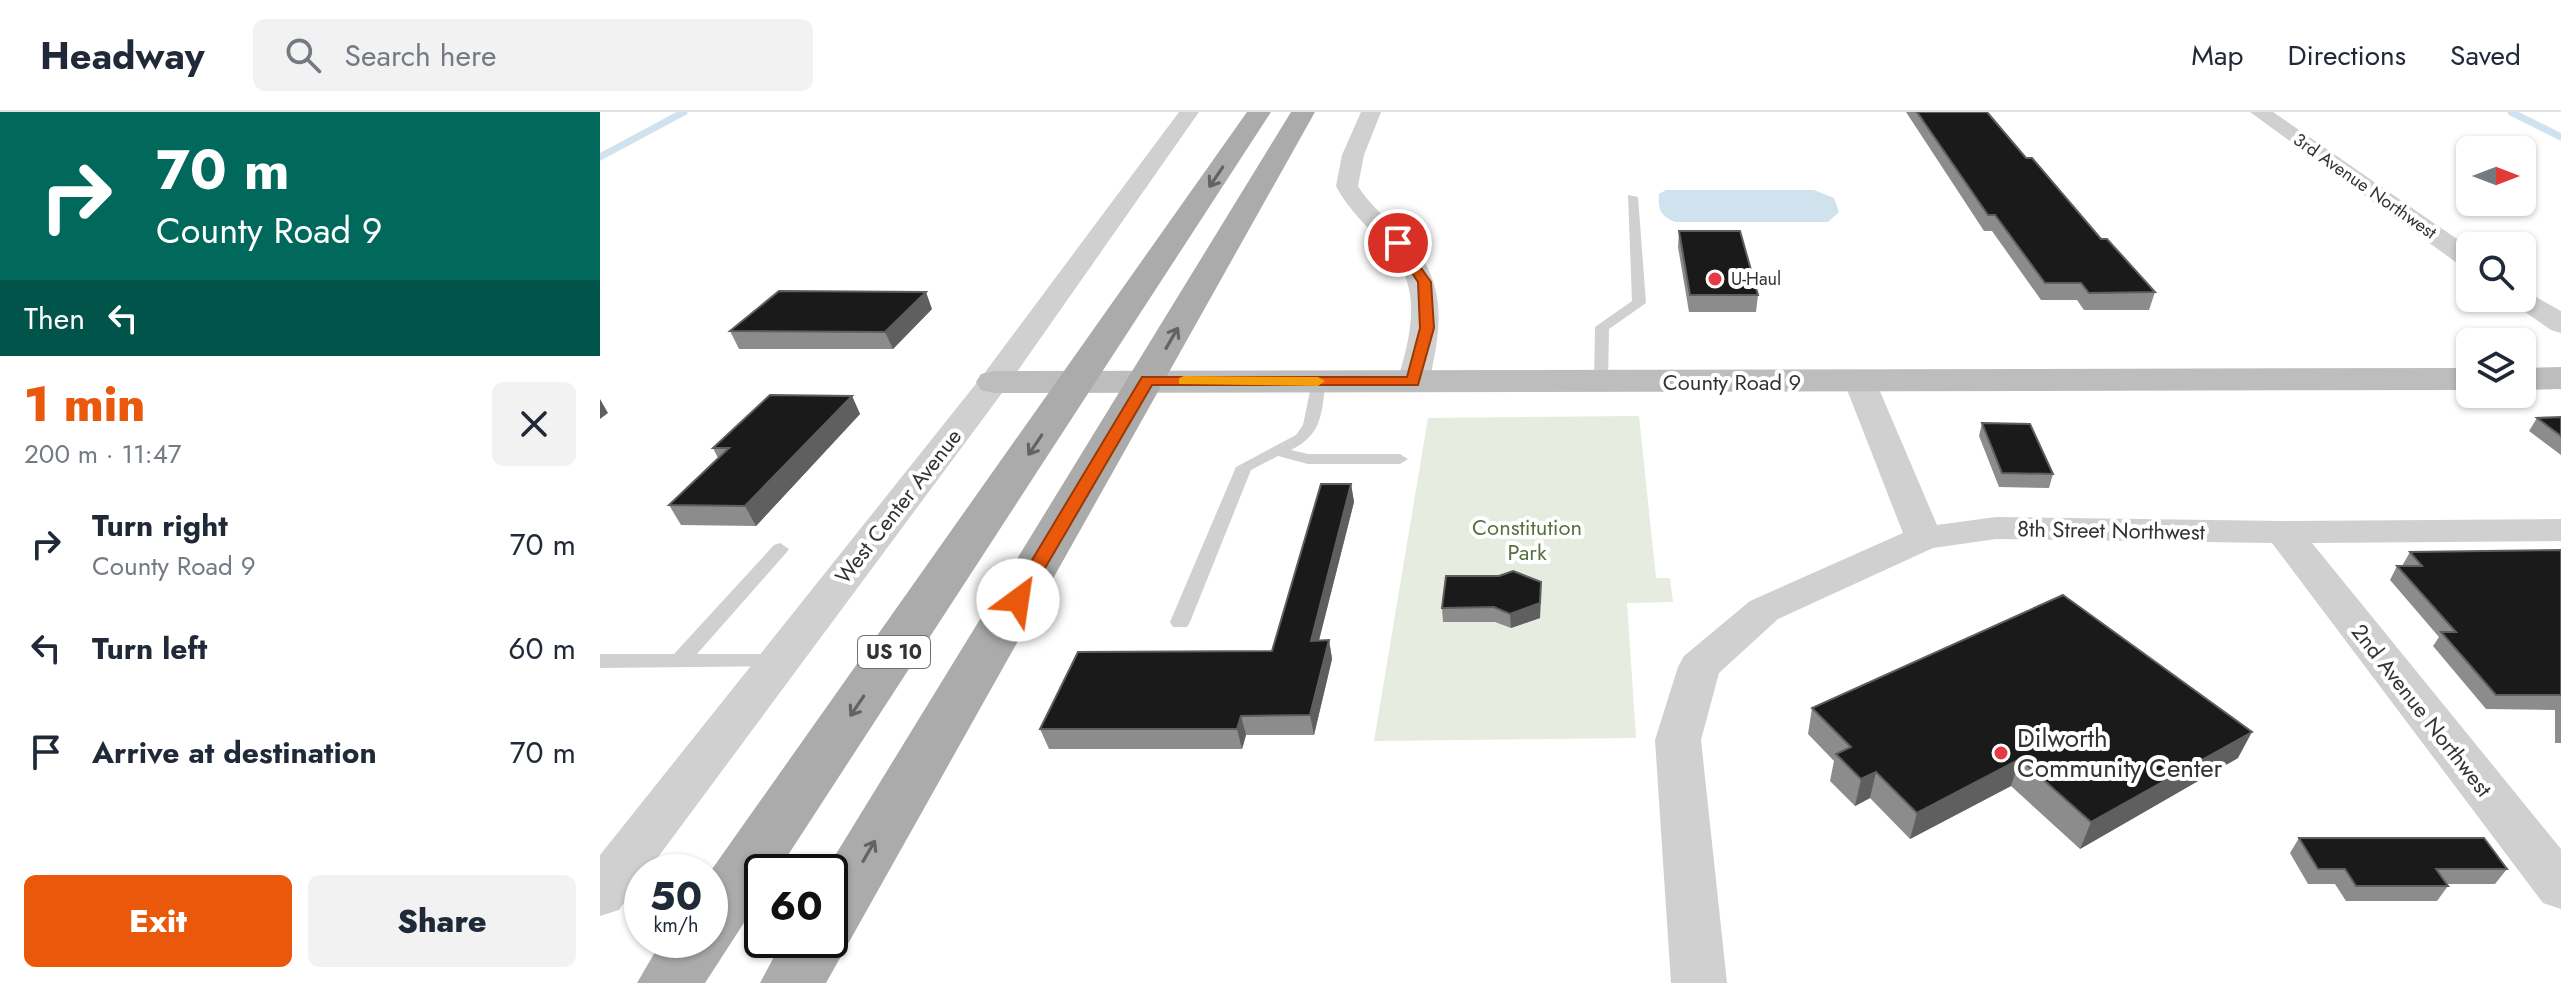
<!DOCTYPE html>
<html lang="en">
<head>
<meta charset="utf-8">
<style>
	body { margin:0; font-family:Jost,sans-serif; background:#f2f2f3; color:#1f2937; height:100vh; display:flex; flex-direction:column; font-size:30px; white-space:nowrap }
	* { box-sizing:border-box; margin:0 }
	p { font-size:26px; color:#747a83 }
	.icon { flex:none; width:44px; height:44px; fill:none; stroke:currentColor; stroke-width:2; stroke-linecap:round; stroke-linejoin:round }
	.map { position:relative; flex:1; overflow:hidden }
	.sheet { display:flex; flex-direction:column; background:#fff; width:600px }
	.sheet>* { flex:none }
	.banner { background:#00695c; color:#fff; overflow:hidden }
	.needle { width:52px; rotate:90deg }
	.buttons { position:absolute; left:1856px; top:24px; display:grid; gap:16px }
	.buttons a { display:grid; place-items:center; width:80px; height:80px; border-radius:12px; background:#fff; box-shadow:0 2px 6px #0004; font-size:40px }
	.speed { position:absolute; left:24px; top:742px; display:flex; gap:16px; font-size:40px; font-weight:700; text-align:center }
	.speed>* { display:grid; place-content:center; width:104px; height:104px; border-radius:50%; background:#fff; box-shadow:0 2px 6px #0004; line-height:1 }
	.speed small { font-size:20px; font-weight:400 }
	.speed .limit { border:4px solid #111; border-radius:12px; background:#fff; color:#111 }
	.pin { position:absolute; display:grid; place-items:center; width:68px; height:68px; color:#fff; margin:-34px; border:4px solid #fff; border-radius:50%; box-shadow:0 2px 8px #0007 }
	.me { position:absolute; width:88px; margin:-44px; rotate:31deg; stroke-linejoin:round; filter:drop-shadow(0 0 6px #0008) }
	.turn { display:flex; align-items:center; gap:28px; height:168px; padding:0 24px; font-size:36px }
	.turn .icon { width:104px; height:104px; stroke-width:2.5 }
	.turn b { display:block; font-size:56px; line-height:68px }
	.then { display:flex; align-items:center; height:76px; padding:0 24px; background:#0003; gap:16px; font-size:30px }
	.round { display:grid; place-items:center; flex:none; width:84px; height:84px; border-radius:12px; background:#f2f2f3 }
	.summary { display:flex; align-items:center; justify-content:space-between; height:136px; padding:0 24px }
	h1 { font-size:48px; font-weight:800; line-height:60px; color:#ea580c }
	.action { display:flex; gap:16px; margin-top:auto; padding:16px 24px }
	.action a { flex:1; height:92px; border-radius:12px; background:#ea580c; color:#fff; font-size:32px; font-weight:800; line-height:92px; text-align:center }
	.action a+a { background:#f2f2f3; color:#1f2937 }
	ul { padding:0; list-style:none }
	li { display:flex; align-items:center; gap:24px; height:104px; padding:0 24px }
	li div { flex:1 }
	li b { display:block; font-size:30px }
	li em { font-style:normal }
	header { display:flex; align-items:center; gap:48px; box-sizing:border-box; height:112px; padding:0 40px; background:#fff; border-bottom:2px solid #e0e1e3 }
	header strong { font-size:38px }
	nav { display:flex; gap:44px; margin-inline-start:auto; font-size:28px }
	.search { width:560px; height:72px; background:#f2f2f3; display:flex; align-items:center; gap:20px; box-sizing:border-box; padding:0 28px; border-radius:12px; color:#747a83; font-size:30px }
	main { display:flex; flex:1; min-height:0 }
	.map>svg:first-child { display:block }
	.green { fill:#e6ecdf }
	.water { fill:#cfe2ee }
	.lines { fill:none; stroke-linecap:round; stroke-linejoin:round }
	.stream { stroke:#cfe2ee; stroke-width:7 }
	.lane { fill:#d0d0d0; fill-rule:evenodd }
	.street { fill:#d0d0d0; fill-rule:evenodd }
	.secondary { fill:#bdbdbd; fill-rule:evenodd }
	.primary { fill:#ababab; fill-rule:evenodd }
	.wall { fill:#8c8c8c }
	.shaded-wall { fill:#5f5f5f }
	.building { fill:#1a1a1a; stroke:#5f5f5f; stroke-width:2 }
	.oneway { stroke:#636363 }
	.route { fill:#ea580c; stroke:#983908; stroke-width:2 }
	.slow { fill:#f59e0b }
	.poi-dot { fill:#e63946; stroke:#fff; stroke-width:3 }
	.labels { text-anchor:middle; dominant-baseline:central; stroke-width:8; stroke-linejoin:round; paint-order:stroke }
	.far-street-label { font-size:18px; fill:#333; stroke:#fff }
	.far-poi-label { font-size:18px; fill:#333; stroke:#fff; text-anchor:start }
	.shield { fill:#fff; stroke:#707070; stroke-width:2 }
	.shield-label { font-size:20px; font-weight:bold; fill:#333 }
	.street-label { font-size:22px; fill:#333; stroke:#fff }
	.park-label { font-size:22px; fill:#56703f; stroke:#fff }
	.near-poi-label { font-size:26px; fill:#333; stroke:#fff; text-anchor:start }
</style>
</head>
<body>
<header>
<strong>Headway</strong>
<div class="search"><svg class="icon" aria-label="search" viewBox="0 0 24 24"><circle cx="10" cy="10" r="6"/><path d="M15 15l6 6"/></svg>Search here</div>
<nav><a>Map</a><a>Directions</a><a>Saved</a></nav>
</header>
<main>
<section class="sheet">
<div class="banner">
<div class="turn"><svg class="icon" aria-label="right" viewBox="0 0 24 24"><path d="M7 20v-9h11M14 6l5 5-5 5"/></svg><div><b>70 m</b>County Road 9</div></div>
<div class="then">Then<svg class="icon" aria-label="left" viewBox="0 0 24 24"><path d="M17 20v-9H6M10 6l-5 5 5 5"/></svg></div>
</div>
<div class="summary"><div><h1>1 min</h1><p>200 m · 11:47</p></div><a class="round"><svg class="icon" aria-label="close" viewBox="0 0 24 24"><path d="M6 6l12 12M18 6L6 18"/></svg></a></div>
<ul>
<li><svg class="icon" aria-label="right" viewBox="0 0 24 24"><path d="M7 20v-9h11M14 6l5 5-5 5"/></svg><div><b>Turn right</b><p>County Road 9</p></div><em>70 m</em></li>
<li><svg class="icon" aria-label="left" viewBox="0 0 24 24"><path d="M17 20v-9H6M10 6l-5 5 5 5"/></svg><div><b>Turn left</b></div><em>60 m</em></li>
<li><svg class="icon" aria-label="arrive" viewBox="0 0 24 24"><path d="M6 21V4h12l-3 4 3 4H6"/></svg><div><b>Arrive at destination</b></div><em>70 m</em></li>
</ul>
<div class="action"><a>Exit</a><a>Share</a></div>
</section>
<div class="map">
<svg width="1961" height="871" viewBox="0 0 1961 871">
	<rect width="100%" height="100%" fill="#fff"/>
	<path class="green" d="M1039 304 1056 466H1070L1073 490 1027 491 1036 626 774 629 828 306Z"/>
	<path class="water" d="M1066 78H1214L1234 86 1239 100 1228 110H1075C1060 103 1058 98 1059 82Z"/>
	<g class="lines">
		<path class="stream" d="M1911 0 1961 25
			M0 45 84 0"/>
		<path class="lane" d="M1028 83 1038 85 1046 191 1009 217 1008 270 1001 274 994 270 995 215 1032 189Z
			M719 265 726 269C721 302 723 322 691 338L708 342H800L808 347 800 352H708L678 344 651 358 590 510 587 515H573L570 510 636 355 696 323 703 313 712 269Z
			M180 431 189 437 186 441 97 542H177L184 544 187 549 184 554 0 556V542H74L174 433Z"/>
		<path class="street" d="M579 0H599L405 277 47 760H42V766L19 798 0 804V743L383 263Z
			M761 0H781L764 43 758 74C770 94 789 108 805 125 848 168 842 215 829 270L824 277H802L797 270C811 223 824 175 787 136 768 115 749 99 736 74L742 43Z
			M1650 0H1673L1870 136V156L1861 154Z
			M1922 177 1961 199V221L1951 218 1912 191 1909 186H1922Z
			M1260 261 1271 263 1276 270 1337 413 1396 405 1683 409 1961 407V429L1712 431 1961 737V797L1943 791 1672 431 1396 427 1333 436 1178 507 1119 561 1101 628 1127 871H1071L1055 628 1078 555 1084 544 1150 489 1303 421 1244 270 1249 263Z"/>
		<path class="secondary" d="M1961 255V277L1922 278V256Z
			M1870 256V278L394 281 381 278 376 270 381 262 394 259Z"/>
		<path class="primary" d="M647 0H671L177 760H162V783L105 871H37L62 828H110V760Z
			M691 0H715L226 871H160L183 828H230V760H225Z"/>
	</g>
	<path class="wall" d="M1306 0H1387L1426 46 1501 127 1555 180 1549 198H1484L1477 188H1441L1392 119H1384Z
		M1079 119 1158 183 1156 200H1089L1078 135Z
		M332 197 293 237H139L130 219Z
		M252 284 260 302 156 414 81 413 69 393 118 346 113 336Z
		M1961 305V343L1929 319 1937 306Z
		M1382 311 1453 362 1449 376 1399 375 1379 324Z
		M751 372 754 390 719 528H729L732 547 714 623H646L642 637H449L440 617 672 539Z
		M1961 438V631H1955V598L1886 597 1833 534 1839 525 1790 468 1797 454H1802L1810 440Z
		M941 485 940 506 911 516 895 510H843L842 496Z
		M1212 596 1638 646 1480 737 1411 674 1310 727 1270 686 1255 694 1230 669 1234 649 1208 622Z
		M1699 726 1907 757 1895 772H1847L1848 774 1837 789H1746L1735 772H1708L1690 741Z"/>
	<path class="shaded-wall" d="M326 180 332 197 293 237 285 220Z
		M252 284 260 302 156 414 145 394Z
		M0 287 8 301 0 307Z
		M751 372 754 390 714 548 711 529Z
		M941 470 940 506 911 516 910 502Z
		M729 528 732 547 714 623 710 603Z
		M641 604 646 623 642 637 637 617Z
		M1652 620 1638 646 1480 737 1491 710Z
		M1420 647 1411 674 1310 727 1317 701Z
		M1276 660 1270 686 1255 694 1261 667Z"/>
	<path class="building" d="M1317 0H1387L1426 46H1432L1501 127H1507L1555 180 1489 181 1481 171H1445L1395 103H1388Z
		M1079 119H1140L1158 183H1090Z
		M179 179 326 180 285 220 130 219Z
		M170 283 252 284 145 394 69 393 129 336H113Z
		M1961 305V324L1937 306Z
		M1382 311 1430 312 1453 362 1402 361Z
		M721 372H751L711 529 729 528 710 603 641 604 637 617H440L478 540 672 539Z
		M1961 438V583H1896L1841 520H1856L1797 454H1822L1810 440Z
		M913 459 941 470 940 491 910 502 894 495 842 496 846 464H899Z
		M1463 483 1652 620 1491 710 1420 647 1317 701 1276 660 1261 667 1236 642 1251 635 1212 596Z
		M1699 726H1884L1907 757H1836L1848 774H1756L1745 757H1718Z"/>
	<defs><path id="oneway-shaft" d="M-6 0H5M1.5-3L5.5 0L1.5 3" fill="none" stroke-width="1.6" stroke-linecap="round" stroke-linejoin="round" transform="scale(2)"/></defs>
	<g class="oneway">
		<use href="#oneway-shaft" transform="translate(616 65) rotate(124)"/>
		<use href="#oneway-shaft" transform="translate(572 226) rotate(-60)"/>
		<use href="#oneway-shaft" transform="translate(435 333) rotate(124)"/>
		<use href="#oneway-shaft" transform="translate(257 594) rotate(124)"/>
		<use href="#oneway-shaft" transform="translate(269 739) rotate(-60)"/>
	</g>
	<path class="route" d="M794 129H802L831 170 834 216 818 273H552L424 492H411L408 488 542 265H807L820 216 818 170 792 131Z"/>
	<path class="slow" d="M584 264 718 265 725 269 718 274 579 272V266Z"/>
	<g class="poi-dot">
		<circle cx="1115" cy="167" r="8"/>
		<circle cx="1401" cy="641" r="8"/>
	</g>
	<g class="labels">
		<g class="far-street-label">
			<text transform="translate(1765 74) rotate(35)">3rd Avenue Northwest</text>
		</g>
		<g class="far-poi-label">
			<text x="1131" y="167">U-Haul</text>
		</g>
		<rect class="shield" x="258" y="524" width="72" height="32" rx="6"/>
		<g class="shield-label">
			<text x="294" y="540">US 10</text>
		</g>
		<g class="street-label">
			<text x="1132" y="270">County Road 9</text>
			<text transform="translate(298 394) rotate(-52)">West Center Avenue</text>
			<text transform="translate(1511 418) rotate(1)">8th Street Northwest</text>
			<text transform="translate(1822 598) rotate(52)">2nd Avenue Northwest</text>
		</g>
		<g class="park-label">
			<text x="927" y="415">Constitution<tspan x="927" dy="25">Park</tspan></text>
		</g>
		<g class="near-poi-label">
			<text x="1417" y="626">Dilworth<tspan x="1417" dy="30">Community Center</tspan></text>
		</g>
	</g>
</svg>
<div class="buttons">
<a><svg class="needle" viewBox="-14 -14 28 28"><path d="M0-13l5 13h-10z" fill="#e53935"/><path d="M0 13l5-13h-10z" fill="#747a83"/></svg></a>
<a><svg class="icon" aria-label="search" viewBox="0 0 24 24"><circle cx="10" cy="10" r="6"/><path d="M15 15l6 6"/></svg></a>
<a><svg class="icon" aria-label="layers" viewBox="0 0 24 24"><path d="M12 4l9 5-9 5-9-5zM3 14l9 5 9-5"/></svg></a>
</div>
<div class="speed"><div>50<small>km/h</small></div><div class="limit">60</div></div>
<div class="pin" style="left:798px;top:131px;background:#d93025"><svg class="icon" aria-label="arrive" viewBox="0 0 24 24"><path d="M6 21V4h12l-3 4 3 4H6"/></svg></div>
<svg class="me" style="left:418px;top:488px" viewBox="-20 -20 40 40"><circle r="19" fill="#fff"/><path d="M0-13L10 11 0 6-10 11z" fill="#ea580c"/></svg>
</div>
</main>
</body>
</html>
